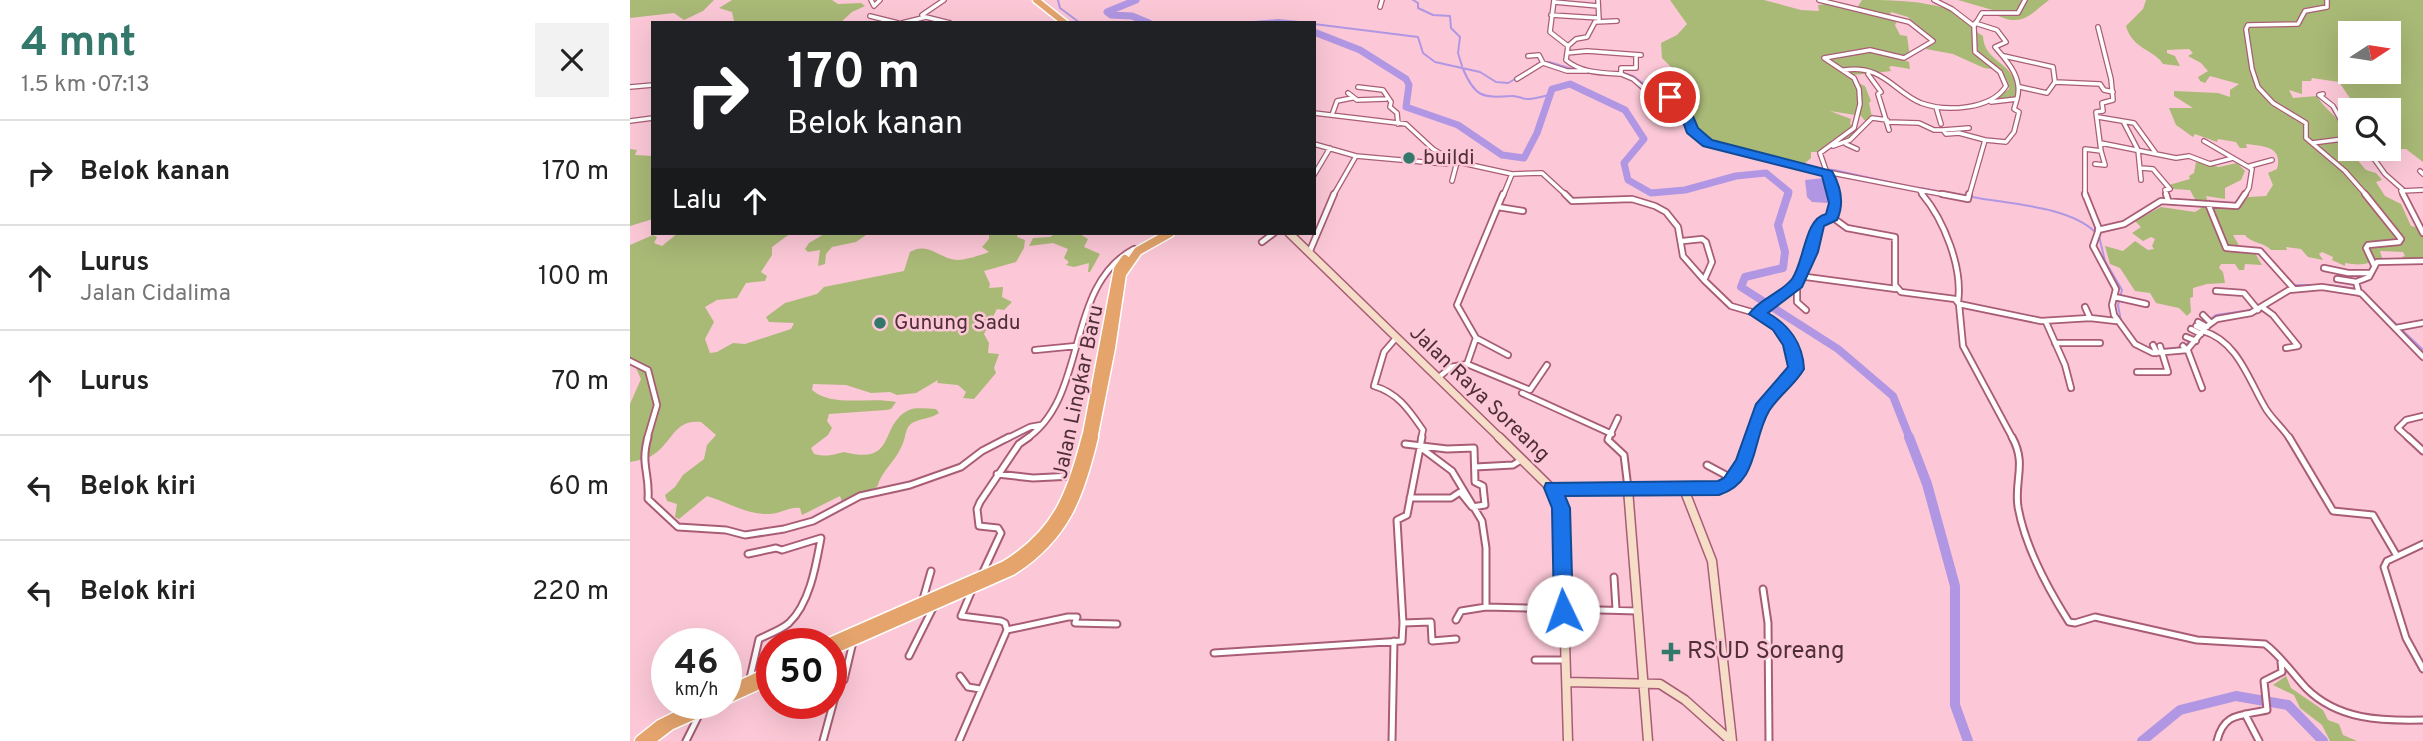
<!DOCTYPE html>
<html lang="id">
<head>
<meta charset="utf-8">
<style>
	body { margin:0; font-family:Overpass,sans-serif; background:#f2f2f2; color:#222; height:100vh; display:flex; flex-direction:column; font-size:26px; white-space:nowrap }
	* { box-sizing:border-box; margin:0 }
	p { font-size:23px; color:#767676 }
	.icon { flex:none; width:38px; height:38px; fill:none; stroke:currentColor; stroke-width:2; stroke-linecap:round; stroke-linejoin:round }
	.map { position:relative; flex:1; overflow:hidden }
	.details { display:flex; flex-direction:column; background:#fff; width:630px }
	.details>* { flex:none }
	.hud { position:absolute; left:21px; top:21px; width:665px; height:214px; border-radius:0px; box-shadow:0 7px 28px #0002; background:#202124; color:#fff; overflow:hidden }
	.needle { width:46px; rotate:78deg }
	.buttons { position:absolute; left:1708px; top:21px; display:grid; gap:14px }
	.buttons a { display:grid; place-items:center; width:63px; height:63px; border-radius:0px; background:#fff; box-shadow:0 7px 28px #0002; font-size:35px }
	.speed { position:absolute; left:21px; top:628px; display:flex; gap:14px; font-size:35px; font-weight:700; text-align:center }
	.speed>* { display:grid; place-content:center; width:91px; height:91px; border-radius:50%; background:#fff; box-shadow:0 7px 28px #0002; line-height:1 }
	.speed small { font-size:18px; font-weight:400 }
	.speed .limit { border:10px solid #d22; background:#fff; color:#111 }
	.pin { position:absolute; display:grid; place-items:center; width:60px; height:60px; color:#fff; margin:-30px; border:4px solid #fff; border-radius:50%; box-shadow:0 2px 7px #0007 }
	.me { position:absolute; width:77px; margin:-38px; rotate:357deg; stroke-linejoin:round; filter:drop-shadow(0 0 5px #0008) }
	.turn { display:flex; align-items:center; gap:24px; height:147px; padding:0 21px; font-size:32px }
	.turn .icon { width:91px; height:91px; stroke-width:2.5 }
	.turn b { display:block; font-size:49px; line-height:60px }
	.then { display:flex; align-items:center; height:66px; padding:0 21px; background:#0003; gap:14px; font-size:26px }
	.round { display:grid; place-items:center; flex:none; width:74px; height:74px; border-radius:0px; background:#f2f2f2 }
	.summary { display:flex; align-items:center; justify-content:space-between; height:119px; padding:0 21px }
	h1 { font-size:42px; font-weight:700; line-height:52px; color:#33786b }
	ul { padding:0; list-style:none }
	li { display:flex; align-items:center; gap:21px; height:105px; padding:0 21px; border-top:2px solid #e0e0e0 }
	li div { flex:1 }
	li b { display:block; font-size:26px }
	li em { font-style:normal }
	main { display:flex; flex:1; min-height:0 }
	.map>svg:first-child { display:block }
	.green { fill:#a9b976; fill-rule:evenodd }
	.water { fill:#b196e3 }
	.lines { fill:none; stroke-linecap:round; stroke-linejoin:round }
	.stream { stroke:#b196e3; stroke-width:2 }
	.river-far2 { stroke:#b196e3; stroke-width:7 }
	.river-far1 { stroke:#b196e3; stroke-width:8 }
	.river { stroke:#b196e3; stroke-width:10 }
	.minor-far2-casing { stroke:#a85d75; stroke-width:6 }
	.minor-far1-casing { stroke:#a85d75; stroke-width:8 }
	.minor-casing { stroke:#a85d75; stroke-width:9 }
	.secondary-far1-casing { stroke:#a85d75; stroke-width:10 }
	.secondary-casing { stroke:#a85d75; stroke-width:11 }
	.trunk-far2-casing { stroke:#fff; stroke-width:9 }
	.trunk-far1-casing { stroke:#fff; stroke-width:11 }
	.trunk-casing { stroke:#fff; stroke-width:13 }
	.minor-far2 { stroke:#fff; stroke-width:3.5 }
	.minor-far1 { stroke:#fff; stroke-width:4.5 }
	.minor { stroke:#fff; stroke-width:5 }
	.secondary-far1 { stroke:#f5ddc8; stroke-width:7 }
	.secondary { stroke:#f5ddc8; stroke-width:8 }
	.trunk-far2 { stroke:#e4a46c; stroke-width:6 }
	.trunk-far1 { stroke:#e4a46c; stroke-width:8 }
	.trunk { stroke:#e4a46c; stroke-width:10 }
	.route { fill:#1a73e8; stroke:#114b97; stroke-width:2 }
	.poi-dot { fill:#33786b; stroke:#fcc8d7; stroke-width:2.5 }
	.labels { text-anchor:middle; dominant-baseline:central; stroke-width:5; stroke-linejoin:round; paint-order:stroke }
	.poi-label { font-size:21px; fill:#502f39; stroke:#fcc8d7; text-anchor:start }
	.street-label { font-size:21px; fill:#502f39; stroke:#fcc8d7 }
	.near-poi-label { font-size:24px; fill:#502f39; stroke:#fcc8d7; text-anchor:start }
</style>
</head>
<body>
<main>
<section class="details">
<div class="summary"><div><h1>4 mnt</h1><p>1.5 km · 07:13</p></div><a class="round"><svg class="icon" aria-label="close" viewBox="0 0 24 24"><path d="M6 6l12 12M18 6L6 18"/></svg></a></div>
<ul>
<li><svg class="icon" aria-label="right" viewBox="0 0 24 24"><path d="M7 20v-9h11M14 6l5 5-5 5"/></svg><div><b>Belok kanan</b></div><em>170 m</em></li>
<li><svg class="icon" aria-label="ahead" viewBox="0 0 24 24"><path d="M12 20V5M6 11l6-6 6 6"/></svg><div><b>Lurus</b><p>Jalan Cidalima</p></div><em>100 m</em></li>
<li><svg class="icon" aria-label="ahead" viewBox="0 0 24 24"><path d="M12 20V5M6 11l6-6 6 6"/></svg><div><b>Lurus</b></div><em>70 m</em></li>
<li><svg class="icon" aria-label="left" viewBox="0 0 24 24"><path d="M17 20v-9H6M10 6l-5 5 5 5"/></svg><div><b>Belok kiri</b></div><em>60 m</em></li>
<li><svg class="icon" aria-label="left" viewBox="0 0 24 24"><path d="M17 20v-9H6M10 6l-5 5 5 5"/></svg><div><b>Belok kiri</b></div><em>220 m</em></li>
</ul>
</section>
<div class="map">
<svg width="1793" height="741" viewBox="0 0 1793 741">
	<rect width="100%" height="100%" fill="#fcc8d7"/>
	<path class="green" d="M0 0H84L73 11 54 20 44 13 0 18Z
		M102 0H202L208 4 231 3 235 6 222 12 210 23 104 21 102 12 89 8Z
		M1040 0H1134L1171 10 1189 11 1188 5 1197 4 1225 11 1232 0C1265 0 1334 0 1345 31L1353 36C1354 66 1393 62 1385 99L1367 98 1379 89 1378 82 1370 70 1354 68 1323 54 1296 49 1303 40 1278 17 1261 12 1259 18 1267 21 1265 25 1270 35 1277 36 1280 57 1274 60 1279 62 1280 69 1262 66 1259 67 1261 71C1247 73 1235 74 1221 75L1226 82 1235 86 1241 101 1239 103 1242 117 1236 122 1231 116 1200 111 1221 119 1220 124 1230 130 1218 141 1211 139 1190 152H1181V158L1173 165 1078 142C1062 133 1059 109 1046 94L1048 82 1052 80 1050 76 1032 58 1031 43 1047 35 1057 24Z
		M1328 0H1419C1400 14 1394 27 1368 16L1366 11Z
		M1516 0H1793V162L1776 149H1767L1759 144V110H1725L1726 107 1709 82 1682 78 1681 81H1672V94L1659 90 1663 98 1687 96C1698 115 1720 122 1720 149H1728L1731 153 1726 152 1725 157 1736 170 1746 173 1752 180 1746 182 1755 196 1771 204 1781 226 1793 229V263L1776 262 1772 257 1775 256 1773 252 1750 251 1752 258C1737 264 1732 266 1715 263V266L1702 260 1703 257 1692 252 1689 254 1693 260 1678 257 1671 249 1656 247 1657 250H1641C1634 242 1622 244 1615 235H1603L1611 249 1608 248 1609 252 1625 253 1632 265 1615 264 1614 270H1609L1605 264H1591L1589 268 1593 272 1595 283 1577 284 1563 288V297L1560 298 1561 312 1557 316 1549 308 1526 303 1520 293 1505 291 1490 268 1480 264 1475 246 1493 251 1505 241 1518 250 1524 249 1522 246 1525 239 1521 237 1513 241 1502 233 1511 227 1505 221 1531 207 1565 212 1573 207 1572 204C1592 208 1604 214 1618 197L1636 196 1643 185 1638 173 1647 169C1653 147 1635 146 1616 144L1617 148H1610L1606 142 1588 139 1587 142 1565 134 1563 137 1546 125 1539 108H1563L1544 96V91L1588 93 1600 97V90L1609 84 1580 76 1575 83 1570 81 1568 77 1578 71 1571 63 1558 56 1563 53 1559 49 1537 50V53L1545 56 1550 66 1533 64C1526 51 1502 49 1496 26L1513 9ZM1720 33H1759V72H1720Z
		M0 149 7 150 5 155 23 156V219L0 226Z
		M1566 162 1589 167 1607 163 1615 171 1611 180 1595 188V199L1576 196 1578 202 1566 201 1560 190 1543 189 1539 185 1560 179 1559 176 1564 173Z
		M48 233H161L142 247V255L131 272 137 276 135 281 116 283 107 298 87 300 75 307 84 322 75 339 80 353 87 352 103 343 115 344 161 329 164 323 139 322 136 317 155 303 187 294 194 287 274 271 280 252C299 241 309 259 327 260 336 260 351 255 359 252L352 247 359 239V233H388L387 237 395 240 394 248 386 262 354 271 360 284 359 288 373 287 372 297 382 302 374 310 367 309 354 334 359 343 358 353 369 354 364 368 366 373 344 399 333 398 336 392 328 385 307 383 308 380 286 393 267 395 260 392 241 393 216 385 183 384 182 390C203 408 240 396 266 402L261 409 256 410 199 414 197 421 202 428 198 435 181 448 184 454C197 457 202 455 214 452 268 466 248 425 279 410 287 407 298 409 306 409L309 413C300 419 291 418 282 423 275 428 276 436 273 443 267 460 252 470 247 487L212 502 210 496 172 515 170 508C159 506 149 515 137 514 115 514 98 502 77 496L49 519 45 517 47 504 37 501 35 495 45 487 53 475 74 459 77 445 86 435 71 422C46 419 43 439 27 452 19 459 10 460 0 462V404L11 379 6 368 0 365V245L23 235 27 237 24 243 32 246Z
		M196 233H239L226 242 202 247 196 254 195 264 188 266 190 250 178 252 175 249 179 243Z
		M427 233H448L458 239 454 247 470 254 460 272H458L459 263 444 267 436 265 439 262 434 258 438 249 423 243 399 246 403 238 420 237Z
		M1656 676 1661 688 1693 710 1698 720 1709 724 1713 735 1727 741H1700L1692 725 1670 708 1664 695 1643 685Z"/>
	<path class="water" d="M1194 178 1198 203 1182 202 1177 197 1175 180Z"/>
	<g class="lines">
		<path class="stream" d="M428 0 430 8 450 23
			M783 0 788 3V8L803 15 820 16 821 28 830 37 828 53 832 66
			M611 23 648 20 680 23
			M684 24 788 37 793 53 805 62 850 72 866 82 878 83 885 79
			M907 64 919 62 942 69
			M833 69C845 97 852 98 881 96 887 95 892 99 897 99 905 99 913 96 920 95
			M958 69 977 72
			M993 73 1003 76 1022 90 1051 99 1061 119
			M1180 168 1204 170 1281 187
			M1290 188 1336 196
			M1342 197C1378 204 1439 206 1465 232
			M1469 236 1475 261 1492 290 1488 305 1491 321
			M1731 290 1767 325
			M1574 323 1586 315 1622 310 1665 285H1700L1726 289
			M1771 329 1793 350
			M1534 349 1553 347 1560 341"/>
		<path class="river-far2" d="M506 0 477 12 481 15 502 16 519 23
			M684 32 730 50 776 79 779 85 776 107 828 125 872 155 894 158 907 133 922 89 940 84 995 110 1014 139 994 163 998 180 1021 193 1055 190 1106 176 1136 173 1159 192 1158 196"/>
		<path class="river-far1" d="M1158 194 1148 225 1155 252 1153 268 1115 277 1111 287 1208 349 1263 396 1280 439"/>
		<path class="river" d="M1279 437 1297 484 1325 586V705L1338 741
			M1512 741 1550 710 1606 696 1658 705 1693 741"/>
		<defs>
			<path id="minor-far2" d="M241 0 244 6 250 0
				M924 0 920 32 938 46 936 60C951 73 972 73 991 74V68H1006V55
				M968 0 969 20
				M1189 0 1279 22 1303 41 1274 58 1240 50 1194 58 1224 78 1229 89 1230 104 1224 128 1190 153 1205 196
				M1304 0 1322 9 1344 26
				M1697 0V7L1675 11 1668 24 1618 25 1616 29 1622 69 1628 87 1643 103 1676 123V138L1715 171 1737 196
				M924 2 968 6
				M750 7 752 0
				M292 15 314 0
				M921 15 969 18
				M240 16 268 23
				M272 23 296 17 320 23
				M1345 23 1367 30 1376 42 1365 47C1378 62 1393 78 1387 99L1361 102
				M938 46 946 39 957 37 965 22 987 21
				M937 53 957 51 1011 55
				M898 56 909 55 913 63 937 71H957
				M1374 56 1423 67 1425 82
				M1214 70C1253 64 1264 92 1291 103 1316 112 1361 110 1376 86L1370 72 1345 52 1344 26 1352 13H1388L1395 0
				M991 74 1003 79 1018 92 1048 104 1068 135 1077 143 1197 174
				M1238 74 1251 92 1248 94 1259 130
				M887 79 913 63
				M0 87 23 85
				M728 87 753 90 761 102 760 107 767 113 768 124
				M1390 87 1417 93 1425 82 1470 84 1474 90 1483 92
				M718 93 727 100 756 99
				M1693 94 1689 95 1703 106 1713 124 1720 129
				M1306 107 1311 124
				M684 113 776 124 803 149 823 161 882 174 912 173 937 196
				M702 115 707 101 722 98
				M1468 117 1504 123 1525 152
				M0 121 23 118
				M1258 122 1289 123 1304 130H1313L1316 134 1329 133 1355 140
				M1494 123 1508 150 1511 180
				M1313 130 1339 128
				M1574 141 1622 169 1619 188 1614 196
				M1471 143 1546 158 1559 156 1580 164 1603 158
				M1682 143 1713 139 1715 134 1711 123
				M684 144 726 156 816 164 822 162
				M1216 144 1227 149
				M1203 146 1220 140 1242 118 1257 120
				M1759 147 1763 150
				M1737 149 1755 174 1772 189
				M1465 164 1475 165 1471 151
				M1620 166 1642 160
				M1511 168 1523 169 1540 189 1535 190 1537 196
				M1790 171 1793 174
				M1197 172 1289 190
				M684 175 700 148
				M822 181 827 162
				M703 196 726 156
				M873 196 882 174
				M1294 196 1289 190 1322 196
				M1339 196 1355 140 1376 142 1384 132 1389 112 1384 109 1387 99
				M1455 196V149L1471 151 1466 112 1473 111 1472 103 1483 100 1481 79 1468 27
				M1774 196 1771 191 1793 190"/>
			<path id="minor-far1" d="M935 194 942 201 1002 199 1025 206 1036 212 1048 227 1053 256 1075 281 1101 306 1132 315 1152 331 1164 355 1165 372 1132 408 1122 439
				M1292 194C1314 220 1333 268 1328 302
				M1312 194 1338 199 1339 194
				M1455 194 1469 229 1463 246 1486 289 1482 305 1484 315 1505 344 1523 353 1557 350 1576 327 1587 319 1621 313 1659 290 1692 287 1731 293 1793 357
				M1536 194 1538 200
				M1735 194 1771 239 1769 242 1738 245 1736 248 1744 265
				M1773 194 1793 233
				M1578 204 1596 248 1630 251 1664 289
				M868 207 893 211
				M1202 217 1205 194
				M1468 230 1494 224 1531 201 1607 206 1615 194
				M1053 241 1072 239 1076 242 1082 262 1075 278
				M632 242 644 233
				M679 253 704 194
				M1694 268 1718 273H1740
				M1169 276 1266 289
				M1707 279 1726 282
				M1167 284V302L1176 310
				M1586 291 1614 293 1628 310
				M1729 293 1726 282 1739 277 1747 262 1793 261
				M1485 297 1516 304
				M1329 304 1333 346 1383 439
				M1455 307 1460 318
				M1632 307 1643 315 1668 346 1656 348
				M1127 313C1142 302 1157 292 1168 277 1182 258 1178 224 1202 217L1217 228 1265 237V285L1271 292 1325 299 1329 304 1411 321 1460 318 1486 321
				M1573 315 1581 323
				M1416 322 1435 365 1441 388
				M1568 322 1577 327
				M1566 326 1574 330
				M1766 328 1793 323
				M1561 329 1571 334
				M1573 331C1608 341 1619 381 1636 409 1643 420 1653 428 1660 439
				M1556 337 1566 341
				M766 338 754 352 744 386C768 393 779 410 793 430L791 439
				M846 338 878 355
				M1425 343H1470
				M1523 345 1527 353
				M1553 346 1558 351 1572 388
				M405 350 446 346
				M0 361 18 370 27 405 17 439
				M837 364 900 390 917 365
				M1507 372H1538L1530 346
				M809 377 821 367 837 364 846 338 827 305 873 194
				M892 393 982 434
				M376 439 400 427 411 425
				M396 439C459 397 434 286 504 249
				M978 439 988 418
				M1780 439 1768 428 1776 420 1793 416"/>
			<path id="minor" d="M18 437C10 465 20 473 18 499L48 527 96 530 115 535 154 529 183 521 230 496 280 485 331 467 352 451 379 437
				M792 437 790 447 822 471 852 521 856 548V607L831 611 826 620
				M979 437 978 440 994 455 998 488
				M1382 437C1397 464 1384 480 1388 507 1395 546 1418 589 1439 622L1445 623 1465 617 1567 640 1635 644C1651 656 1662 673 1676 688 1708 720 1751 721 1793 720
				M1659 437 1703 511 1743 515 1767 556
				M1778 437 1793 451
				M775 444 817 449 844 448 845 482 853 486 855 505 842 507 830 492 821 498H780
				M1077 465 1103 479
				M845 467 883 465 891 460
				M367 474 403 478 443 476
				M1054 489C1104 488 1106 486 1122 437
				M1793 544 1757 561 1754 567 1776 638 1793 669
				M118 554 146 548 152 550 191 538C186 565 180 603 159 623 151 630 139 634 129 639L120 678
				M352 574 371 533 368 528 349 526 347 509 350 502 389 444 399 437
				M984 577 986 609
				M1133 589 1138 623 1139 741
				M293 599 301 571
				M856 607 1008 611
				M773 623 767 520 777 515 790 448
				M377 630 438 617H447L445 623 487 624
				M584 653 772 641 773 623 801 622 802 641 826 639
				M279 656 304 606
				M905 660H935
				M330 676 338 687 350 689
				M1615 714 1629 741
				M56 741 69 715
				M193 741 209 682 214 680 223 642
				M329 741 377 630 375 623 371 621 331 616 342 590
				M762 741 764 641
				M1587 741C1594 712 1611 716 1637 710L1634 681 1652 672 1651 662"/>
			<path id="secondary-far1" d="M659 233 871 439"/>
			<path id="secondary" d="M869 437 928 495 931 507 938 741
				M922 488 1054 489 1082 561 1102 741
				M998 489 1018 741
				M937 682 1030 684 1055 700 1101 741"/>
			<path id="trunk-far2" d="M406 0 435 23"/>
			<path id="trunk-far1" d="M456 439 488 269 495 259
				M463 439 481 348 492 274 508 251 540 233"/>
			<path id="trunk" d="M197 644 375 566C428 534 442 495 457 437
				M201 650 382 570C435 536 449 495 463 437
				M96 692 142 671
				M96 699 142 678
				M10 741 30 725 72 704
				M19 741 40 725 87 704"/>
		</defs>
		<use href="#minor-far2" class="minor-far2-casing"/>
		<use href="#minor-far1" class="minor-far1-casing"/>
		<use href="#minor" class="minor-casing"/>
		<use href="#secondary-far1" class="secondary-far1-casing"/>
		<use href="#secondary" class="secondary-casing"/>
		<use href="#trunk-far2" class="trunk-far2-casing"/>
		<use href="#trunk-far1" class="trunk-far1-casing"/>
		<use href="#trunk" class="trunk-casing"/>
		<use href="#minor-far2" class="minor-far2"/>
		<use href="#minor-far1" class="minor-far1"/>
		<use href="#minor" class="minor"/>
		<use href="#secondary-far1" class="secondary-far1"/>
		<use href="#secondary" class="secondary"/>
		<use href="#trunk-far2" class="trunk-far2"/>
		<use href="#trunk-far1" class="trunk-far1"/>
		<use href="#trunk" class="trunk"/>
	</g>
	<path class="route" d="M1040 94 1059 107 1068 128 1082 140 1202 171C1211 187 1215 203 1207 220L1194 226 1188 252 1172 287 1138 313C1159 325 1173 344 1174 369 1165 385 1149 395 1139 411 1121 442 1130 481 1089 495L935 496 940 508 943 611 940 617 933 620 927 617 924 611 922 508 914 488 916 483 1088 481 1094 478 1106 460 1126 404 1158 367 1153 345 1143 330 1119 314C1129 299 1151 293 1162 279 1175 260 1174 219 1196 214L1199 203 1192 176 1073 146 1057 133 1049 111 1034 97Z"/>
	<g class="poi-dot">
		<circle cx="779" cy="158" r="7"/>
		<circle cx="250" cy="323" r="7"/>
		<path d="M1037.5 641.5h7v7h7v7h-7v7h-7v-7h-7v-7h7z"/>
	</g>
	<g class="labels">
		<g class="poi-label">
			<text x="793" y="158">buildi</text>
			<text x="264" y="323">Gunung Sadu</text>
		</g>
		<g class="street-label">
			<text transform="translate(449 392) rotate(-78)">Jalan Lingkar Baru</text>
			<text transform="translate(849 394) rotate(44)">Jalan Raya Soreang</text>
		</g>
		<g class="near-poi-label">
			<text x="1057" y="652">RSUD Soreang</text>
		</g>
	</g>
</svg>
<div class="buttons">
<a><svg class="needle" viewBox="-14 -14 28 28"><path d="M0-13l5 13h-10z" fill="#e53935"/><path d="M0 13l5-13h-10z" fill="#767676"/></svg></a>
<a><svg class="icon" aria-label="search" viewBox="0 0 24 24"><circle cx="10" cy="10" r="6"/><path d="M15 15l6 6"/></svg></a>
</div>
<div class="speed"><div>46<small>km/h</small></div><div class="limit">50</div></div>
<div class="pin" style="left:1040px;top:97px;background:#d93025"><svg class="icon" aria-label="arrive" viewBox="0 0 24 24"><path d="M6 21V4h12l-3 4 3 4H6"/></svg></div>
<svg class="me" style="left:933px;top:611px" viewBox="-20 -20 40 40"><circle r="19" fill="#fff"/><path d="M0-13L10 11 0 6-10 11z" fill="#1a73e8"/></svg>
<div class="hud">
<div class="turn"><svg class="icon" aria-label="right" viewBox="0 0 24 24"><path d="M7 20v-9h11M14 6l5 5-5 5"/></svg><div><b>170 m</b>Belok kanan</div></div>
<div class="then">Lalu<svg class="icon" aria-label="ahead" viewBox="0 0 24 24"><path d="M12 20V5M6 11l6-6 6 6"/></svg></div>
</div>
</div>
</main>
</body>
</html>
